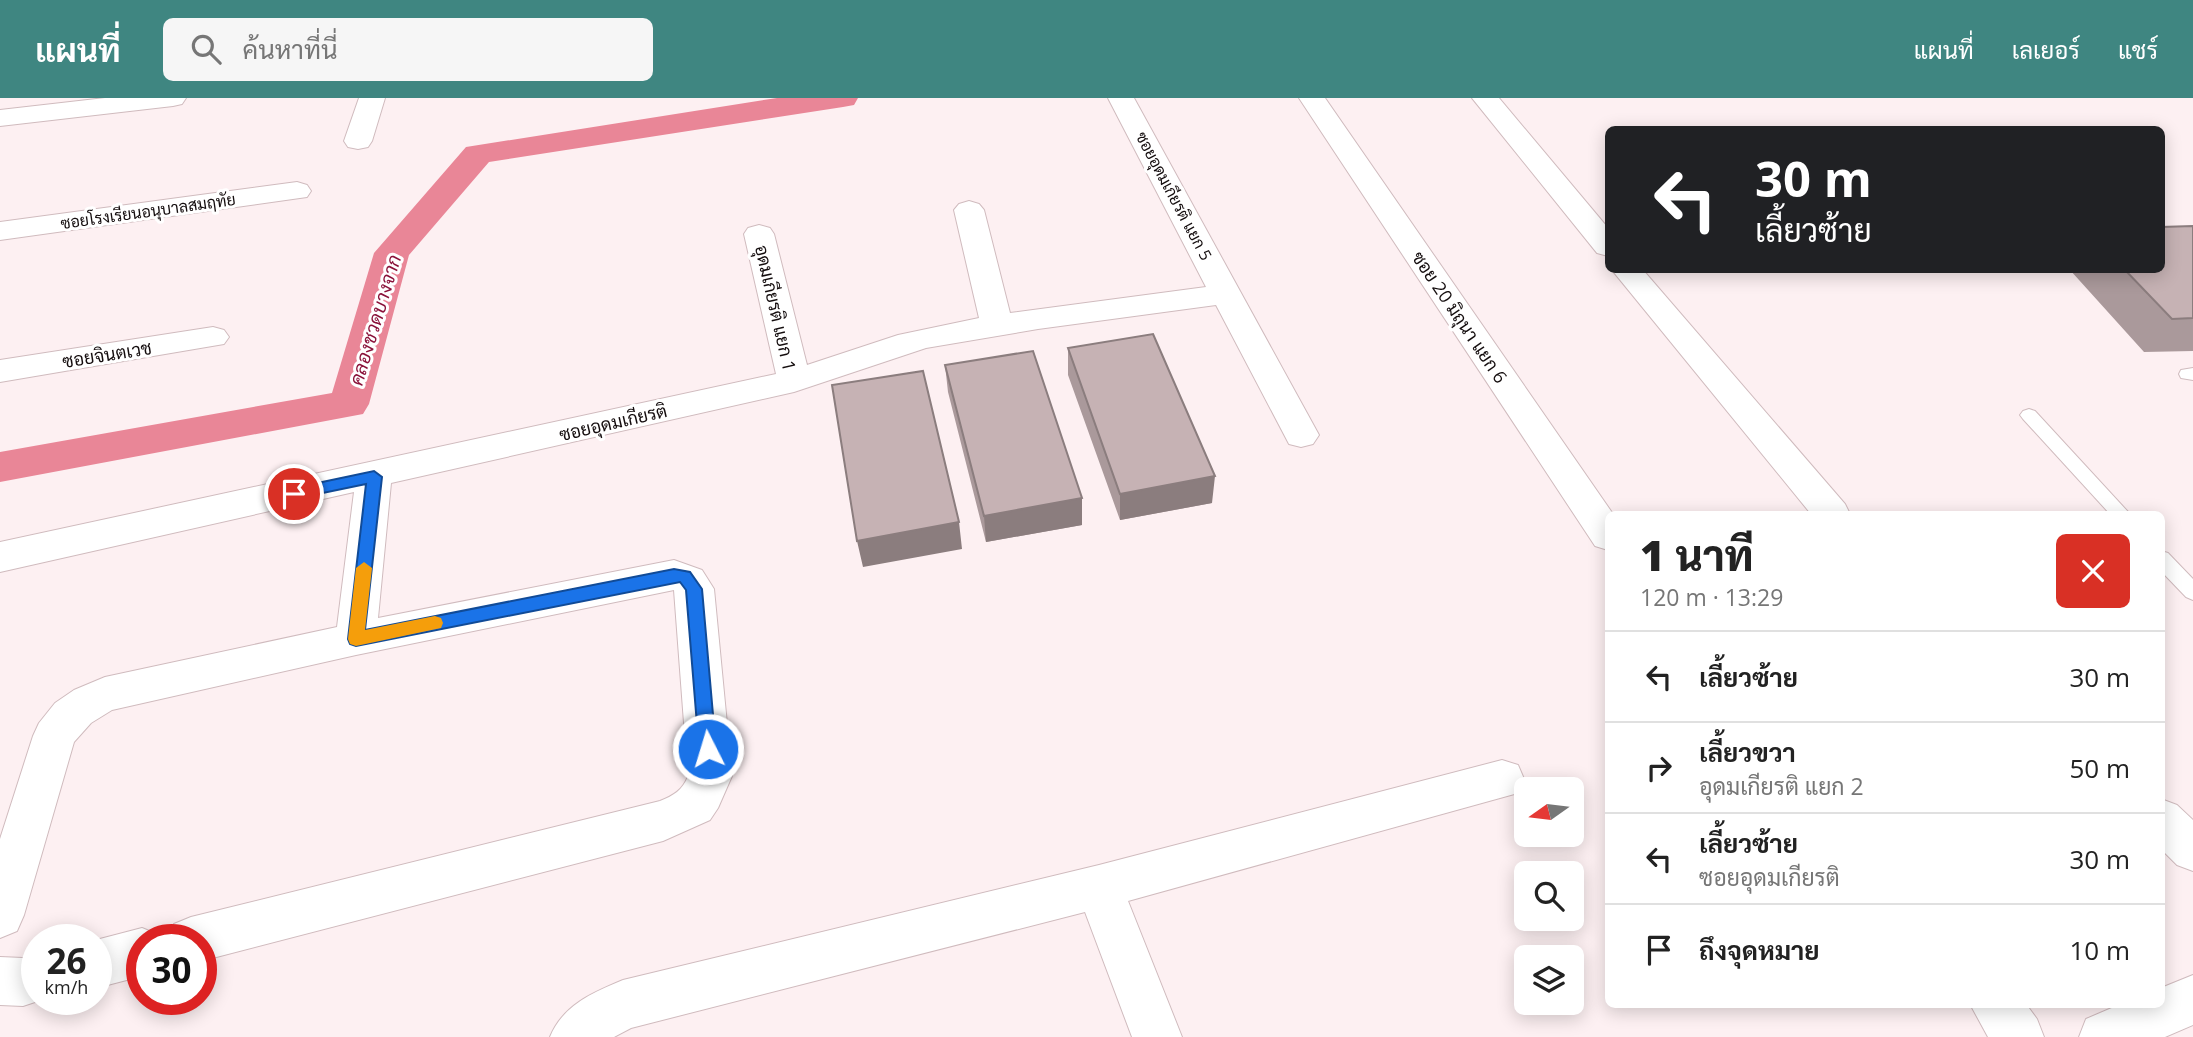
<!DOCTYPE html>
<html lang="th">
<head>
<meta charset="utf-8">
<style>
	body { margin:0; font-family:"Open Sans",Sarabun,sans-serif; background:#f6f6f6; color:#222; height:100vh; display:flex; flex-direction:column; font-size:26px; white-space:nowrap }
	* { box-sizing:border-box; margin:0 }
	p { font-size:23px; color:#767676 }
	.icon { flex:none; width:38px; height:38px; fill:none; stroke:currentColor; stroke-width:2; stroke-linecap:round; stroke-linejoin:round }
	.map { position:relative; flex:1; overflow:hidden }
	.panel { position:absolute; left:1605px; top:413px; width:560px; height:497px; display:flex; flex-direction:column; background:#fff; border-radius:10px; box-shadow:0 4px 18px #0003 }
	.panel>* { flex:none }
	.banner { position:absolute; left:1605px; top:28px; width:560px; height:147px; border-radius:10px; box-shadow:0 4px 18px #0003; background:#202124; color:#fff; overflow:hidden }
	.needle { width:46px; rotate:256deg }
	.buttons { position:absolute; left:1514px; top:679px; display:grid; gap:14px }
	.buttons a { display:grid; place-items:center; width:70px; height:70px; border-radius:10px; background:#fff; box-shadow:0 4px 18px #0003; font-size:35px }
	.speed { position:absolute; left:21px; top:826px; display:flex; gap:14px; font-size:35px; font-weight:700; text-align:center }
	.speed>* { display:grid; place-content:center; width:91px; height:91px; border-radius:50%; background:#fff; box-shadow:0 4px 18px #0003; line-height:1 }
	.speed small { font-size:18px; font-weight:400 }
	.speed .limit { border:10px solid #d22; background:#fff; color:#111 }
	.pin { position:absolute; display:grid; place-items:center; width:60px; height:60px; color:#fff; margin:-30px; border:4px solid #fff; border-radius:50%; box-shadow:0 2px 7px #0007 }
	.me { position:absolute; width:77px; margin:-38px; rotate:355deg; stroke-linejoin:round; filter:drop-shadow(0 0 5px #0008) }
	.turn { display:flex; align-items:center; gap:24px; height:147px; padding:0 35px; font-size:32px }
	.turn .icon { width:91px; height:91px; stroke-width:2.5 }
	.turn b { display:block; font-size:49px; line-height:60px }
	.round { display:grid; place-items:center; flex:none; width:74px; height:74px; border-radius:10px; background:#f6f6f6 }
	.head { display:flex; align-items:center; justify-content:space-between; height:119px; padding:0 35px }
	h1 { font-size:42px; font-weight:800; line-height:52px }
	ul { padding:0; list-style:none }
	li { display:flex; align-items:center; gap:21px; height:91px; padding:0 35px; border-top:2px solid #e0e0e0 }
	li div { flex:1 }
	li b { display:block; font-size:26px }
	li em { font-style:normal }
	header { display:flex; align-items:center; gap:42px; box-sizing:border-box; height:98px; padding:0 35px; background:#3f8681; color:#fff }
	header strong { font-size:33px }
	nav { display:flex; gap:38px; margin-inline-start:auto; font-size:24px }
	.search { width:490px; height:63px; background:#f6f6f6; display:flex; align-items:center; gap:18px; box-sizing:border-box; padding:0 24px; border-radius:10px; color:#767676; font-size:26px }
	.map>svg:first-child { display:block }
	.lines { fill:none; stroke-linecap:round; stroke-linejoin:round }
	.canal { fill:#e98697; fill-rule:evenodd }
	.lane-casing { stroke:#d0bbbe; stroke-width:2 }
	.street-casing { stroke:#d0bbbe; stroke-width:2 }
	.lane { fill:#fff; fill-rule:evenodd }
	.street { fill:#fff; fill-rule:evenodd }
	.wall { fill:#aa999b }
	.shaded-wall { fill:#8b7d7e }
	.building { fill:#c6b2b4; stroke:#8b7d7e; stroke-width:2 }
	.route { fill:#1a73e8; stroke:#114b97; stroke-width:2 }
	.slow { fill:#f59e0b }
	.labels { text-anchor:middle; dominant-baseline:central; stroke-width:6; stroke-linejoin:round; paint-order:stroke }
	.far-street-label { font-size:16px; fill:#140d0e; stroke:#fff }
	.street-label { font-size:18px; fill:#140d0e; stroke:#fff }
	.water-label { font-size:19px; font-style:italic; fill:#8a123a; stroke:#fff }
</style>
</head>
<body>
<header>
<strong>แผนที่</strong>
<div class="search"><svg class="icon" aria-label="search" viewBox="0 0 24 24"><circle cx="10" cy="10" r="6"/><path d="M15 15l6 6"/></svg>ค้นหาที่นี่</div>
<nav><a>แผนที่</a><a>เลเยอร์</a><a>แชร์</a></nav>
</header>
<div class="map">
<svg width="2193" height="939" viewBox="0 0 2193 939">
	<rect width="100%" height="100%" fill="#fdf0f2"/>
	<g class="lines">
		<path class="canal" d="M777 0H858L854 7 843 9 489 64 409 157 369 306 363 316 0 384V354L332 295 374 155 466 49Z"/>
		<defs>
			<path id="lane" d="M2193 270V282L2181 280 2179 276 2181 272Z
				M2029 311 2035 313 2130 416H2110L2023 321 2020 317 2023 313Z
				M2161 453 2168 455 2193 481V502L2186 499 2161 473Z"/>
			<path id="street" d="M105 0H186L182 6 173 8 0 28V12Z
				M359 0H385L372 43 368 49 358 51 348 49 344 43Z
				M1108 0H1134L1319 337 1313 346 1301 349 1289 346 1216 207 1038 231 926 250 794 294 391 385 378 520 674 462 702 472 714 491 732 678 718 710 710 722 663 743 201 863V842H167L174 826 191 819 660 703C673 698 683 692 688 678L674 492 356 557 112 612 91 625 74 644 24 817 17 833 0 840V741L33 638 39 625 55 605 74 592 105 579 337 529 354 394 0 474V444L776 276 744 136 748 130 759 127 770 130 774 136 807 267 898 237 979 220 954 112 959 106 969 103 979 106 984 112 1010 215 1206 189Z
				M1299 0H1325L1613 416H1608V452L1595 448Z
				M1472 0H1499L1608 130V158L1597 155Z
				M297 84 307 87 311 93 307 99 0 142V124Z
				M1612 172H1643L1845 406 1850 416H1811Z
				M213 229 224 232 229 239 224 246 0 284V262Z
				M1502 662 1518 667 1524 681 1518 695 1128 803 1182 939H1132L1085 814 631 930 614 939H550C563 907 592 895 623 882L1099 767Z
				M2161 701 2177 707 2193 722V773L2177 767 2161 751Z
				M142 830 159 837 161 842H142V878L96 890V842Z
				M37 856V901H44L23 908 0 907V859L23 860Z
				M2193 877V927L2165 939H2079L2086 921 2121 906H2161V890Z
				M1970 906H2026L2037 921 2044 939H1988Z"/>
		</defs>
		<use href="#lane" class="lane-casing"/>
		<use href="#street" class="street-casing"/>
		<use href="#lane" class="lane"/>
		<use href="#street" class="street"/>
	</g>
	<path class="wall" d="M2193 128V253L2144 254 2070 172H2161Z
		M1068 250 1212 405 1120 422 1068 277Z
		M945 267 1082 400V427L986 444 948 294Z"/>
	<path class="shaded-wall" d="M1215 378 1212 405 1120 422V396Z
		M1082 400V427L986 444 984 418Z
		M959 424 962 451 863 469 857 443Z"/>
	<path class="building" d="M2193 128V220L2172 221 2125 172H2161V129Z
		M1153 236 1215 378 1120 396 1068 250Z
		M1033 253 1082 400 984 418 945 267Z
		M923 273 959 424 857 443 832 287Z"/>
	<path class="route" d="M374 373 382 379 365 532 674 471 690 474 702 491 716 651 714 656 708 659 701 656 699 651 686 492 680 484 356 548 350 546 348 541 366 386 294 401 286 396 294 390Z"/>
	<path class="slow" d="M364 464 372 470 365 532 435 518 441 520 443 525 441 530 356 548 350 546 348 541 356 470Z"/>
	<g class="labels">
		<g class="far-street-label">
			<text transform="translate(1174 98) rotate(62)">ซอยอุดมเกียรติ แยก 5</text>
			<text transform="translate(148 113) rotate(-8)">ซอยโรงเรียนอนุบาลสมฤทัย</text>
		</g>
		<g class="street-label">
			<text transform="translate(776 210) rotate(77)">อุดมเกียรติ แยก 1</text>
			<text transform="translate(1460 219) rotate(56)">ซอย 20 มิถุนา แยก 6</text>
			<text transform="translate(107 256) rotate(-9)">ซอยจินตเวช</text>
			<text transform="translate(613 324) rotate(-13)">ซอยอุดมเกียรติ</text>
		</g>
		<g class="water-label">
			<text transform="translate(375 222) rotate(-73)">คลองชวดบางจาก</text>
		</g>
	</g>
</svg>
<div class="buttons">
<a><svg class="needle" viewBox="-14 -14 28 28"><path d="M0-13l5 13h-10z" fill="#e53935"/><path d="M0 13l5-13h-10z" fill="#767676"/></svg></a>
<a><svg class="icon" aria-label="search" viewBox="0 0 24 24"><circle cx="10" cy="10" r="6"/><path d="M15 15l6 6"/></svg></a>
<a><svg class="icon" aria-label="layers" viewBox="0 0 24 24"><path d="M12 4l9 5-9 5-9-5zM3 14l9 5 9-5"/></svg></a>
</div>
<div class="speed"><div>26<small>km/h</small></div><div class="limit">30</div></div>
<div class="pin" style="left:294px;top:396px;background:#d93025"><svg class="icon" aria-label="arrive" viewBox="0 0 24 24"><path d="M6 21V4h12l-3 4 3 4H6"/></svg></div>
<svg class="me" style="left:708px;top:651px" viewBox="-20 -20 40 40"><circle r="17" fill="#1a73e8" stroke="#fff" stroke-width="3"/><path d="M0-11L8 9 0 5-8 9z" fill="#fff"/></svg>
<div class="banner">
<div class="turn"><svg class="icon" aria-label="left" viewBox="0 0 24 24"><path d="M17 20v-9H6M10 6l-5 5 5 5"/></svg><div><b>30 m</b>เลี้ยวซ้าย</div></div>
</div>
<section class="panel">
<div class="head"><div><h1>1 นาที</h1><p>120 m · 13:29</p></div><a class="round" style="background:#d93025;color:#fff"><svg class="icon" aria-label="close" viewBox="0 0 24 24"><path d="M6 6l12 12M18 6L6 18"/></svg></a></div>
<ul>
<li><svg class="icon" aria-label="left" viewBox="0 0 24 24"><path d="M17 20v-9H6M10 6l-5 5 5 5"/></svg><div><b>เลี้ยวซ้าย</b></div><em>30 m</em></li>
<li><svg class="icon" aria-label="right" viewBox="0 0 24 24"><path d="M7 20v-9h11M14 6l5 5-5 5"/></svg><div><b>เลี้ยวขวา</b><p>อุดมเกียรติ แยก 2</p></div><em>50 m</em></li>
<li><svg class="icon" aria-label="left" viewBox="0 0 24 24"><path d="M17 20v-9H6M10 6l-5 5 5 5"/></svg><div><b>เลี้ยวซ้าย</b><p>ซอยอุดมเกียรติ</p></div><em>30 m</em></li>
<li><svg class="icon" aria-label="arrive" viewBox="0 0 24 24"><path d="M6 21V4h12l-3 4 3 4H6"/></svg><div><b>ถึงจุดหมาย</b></div><em>10 m</em></li>
</ul>
</section>
</div>
</body>
</html>
